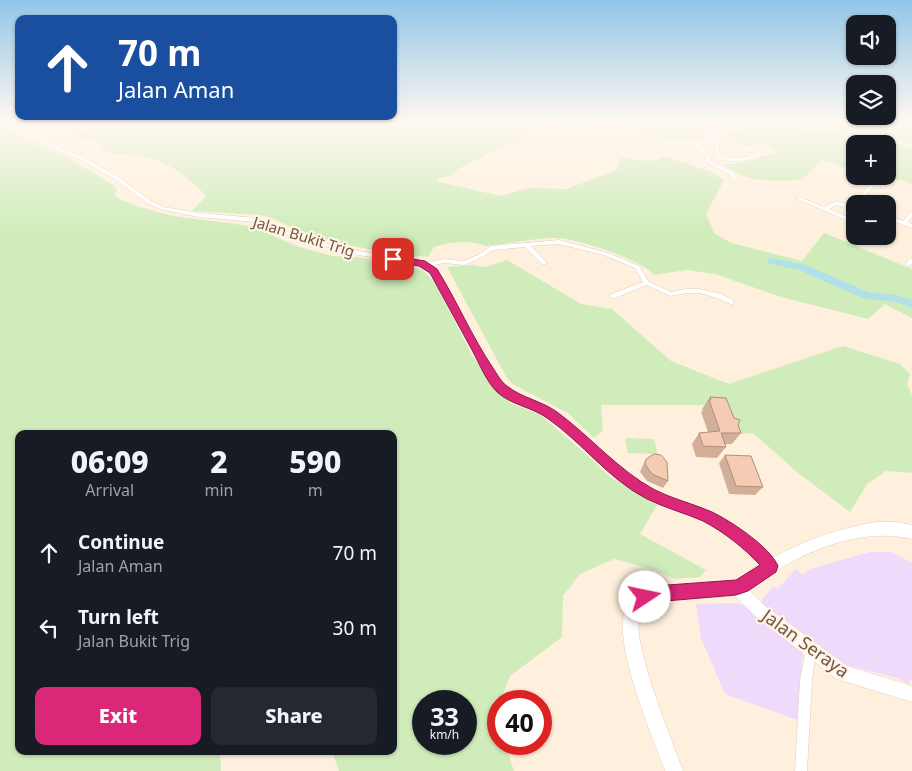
<!DOCTYPE html>
<html lang="en">
<head>
<meta charset="utf-8">
<style>
	body { margin:0; font-family:"Noto Sans",sans-serif; background:#242831; color:#f1f3f6; height:100vh; display:flex; flex-direction:column; font-size:19px; white-space:nowrap }
	* { box-sizing:border-box; margin:0 }
	p { font-size:16px; color:#9ea1a6 }
	.icon { flex:none; width:28px; height:28px; fill:none; stroke:currentColor; stroke-width:2; stroke-linecap:round; stroke-linejoin:round }
	.map { position:relative; flex:1; overflow:hidden }
	.drawer { position:absolute; left:15px; top:430px; width:382px; height:325px; display:flex; flex-direction:column; background:#171b24; border-radius:10px; box-shadow:0 1px 4px #0004 }
	.drawer>* { flex:none }
	.guide { position:absolute; left:15px; top:15px; width:382px; height:105px; border-radius:10px; box-shadow:0 1px 4px #0004; background:#1a4fa0; color:#fff; overflow:hidden }
	.tools { position:absolute; left:846px; top:15px; display:grid; gap:10px }
	.tools a { display:grid; place-items:center; width:50px; height:50px; border-radius:10px; background:#171b24; box-shadow:0 1px 4px #0004; font-size:25px }
	.speed { position:absolute; left:412px; top:690px; display:flex; gap:10px; font-size:25px; font-weight:700; text-align:center }
	.speed>* { display:grid; place-content:center; width:65px; height:65px; border-radius:50%; background:#171b24; box-shadow:0 1px 4px #0004; line-height:1 }
	.speed small { font-size:12px; font-weight:400 }
	.speed .limit { border:8px solid #d22; background:#fff; color:#111 }
	.pin { position:absolute; display:grid; place-items:center; width:42px; height:42px; color:#fff; margin:-21px; border-radius:10px; box-shadow:0 2px 8px #0006 }
	.me { position:absolute; width:55px; margin:-28px; rotate:79deg; stroke-linejoin:round; filter:drop-shadow(0 0 4px #0008) }
	.turn { display:flex; align-items:center; gap:18px; height:105px; padding:0 20px; font-size:22px }
	.turn .icon { width:65px; height:65px; stroke-width:2.5 }
	.turn b { display:block; font-size:35px; line-height:42px }
	.eta { display:flex; justify-content:space-evenly; align-items:center; height:85px; text-align:center }
	.eta b { font-size:30px; font-weight:800; line-height:35px }
	.primary-button { display:flex; gap:10px; margin-top:auto; padding:10px 20px }
	.primary-button a { flex:1; height:58px; border-radius:10px; background:#db2777; color:#fff; font-size:20px; font-weight:800; line-height:58px; text-align:center }
	.primary-button a+a { background:#242831; color:#f1f3f6 }
	ul { padding:0; list-style:none }
	li { display:flex; align-items:center; gap:15px; height:75px; padding:0 20px }
	li div { flex:1 }
	li b { display:block; font-size:19px }
	li em { font-style:normal }
	.map>svg:first-child { display:block }
	.education { fill:#eedafa }
	.green { fill:#d0ecbb; fill-rule:evenodd }
	.lines { fill:none; stroke-linecap:round; stroke-linejoin:round }
	.river { fill:#b1e1e8; fill-rule:evenodd }
	.street-casing { stroke:#e2ccb9; stroke-width:1 }
	.secondary-casing { stroke:#eaceb8; stroke-width:1 }
	.street { fill:#fff; fill-rule:evenodd }
	.secondary { fill:#fff; fill-rule:evenodd }
	.wall { fill:#d3af9a }
	.building { fill:#f5ccb3; stroke:#ac8f7d }
	.route { fill:#db2777; stroke:#8e194d }
	.labels { text-anchor:middle; dominant-baseline:central; stroke-width:4.5; stroke-linejoin:round; paint-order:stroke }
	.street-label { font-size:15px; fill:#755544; stroke:#fff4e5 }
	.near-street-label { font-size:18px; fill:#755544; stroke:#fff4e5 }
</style>
</head>
<body>
<div class="map">
<svg width="912" height="771" viewBox="0 0 912 771">
	<rect width="100%" height="100%" fill="#fef0dd"/>
	<path class="education" d="M870 552H892L912 563V680L909 679 910 685 897 678 846 665 778 615 776 617 760 602 773 586 778 589 796 569 803 575 810 569Z
		M732 603 746 605 803 653 797 720 725 694 701 638 696 604Z"/>
	<path class="green" d="M132 123H537L522 129 520 143 501 147 458 169 452 175 437 179 440 182 500 196 529 188 566 189 617 170 620 158 654 161 664 156 709 171 724 180 706 214 714 233 731 243 802 261 824 233 912 269V318L885 304 868 319 781 297 715 274 687 270 654 275C643 260 578 239 558 238 539 237 506 244 485 246 472 239 448 242 434 247L428 257 378 251 338 243 301 232 272 218 260 215 192 211 206 196C187 175 161 156 132 155 122 154 115 154 105 152L97 140 79 138 75 133 90 128 127 125Z
		M616 123H686L702 133 703 138 681 141 640 132 636 126Z
		M778 123H912V144L835 127H814L818 133 863 136 912 148V184L901 180 869 176H888V144H855V171L823 160 801 180C772 181 748 184 724 165L753 160 778 152 768 144 745 146 728 134 757 127 768 131 783 125Z
		M0 127 66 157 112 184 117 190 114 196 136 206 173 216 251 226 296 246 332 256 358 257 423 270 435 283 472 355 494 389 512 404 539 414 586 454 610 477 657 505 640 534 706 570 700 577 675 579 655 570 614 559 580 574 563 596 562 637 510 676 496 712 499 722V744H505L514 771H339L332 751H394V434H19V751H220L221 771H0ZM466 701V744H424V701Z
		M507 260 581 304 612 309 671 361 729 384 843 346 900 364 910 374 907 385 912 395V473L886 471 867 484 850 512 797 472 753 433 733 435 721 405H601L603 430 594 438 568 413 514 385 507 378 447 267 471 265 486 267Z
		M625 438 654 439 658 454 628 453Z"/>
	<g class="lines">
		<path class="river" d="M772 258 806 265 868 292 897 295 912 300V308L896 302 862 298 799 270 768 263V259Z"/>
		<defs>
			<path id="street" d="M0 123 22 130 89 160 120 178 151 201 163 207 199 213 257 218 301 237 358 251 412 259 426 263 444 259 464 261 478 255 491 246 559 240 608 253 639 266 649 282 671 292 686 289H700L721 294 733 300 734 302 733 304H731L717 298 700 293H686L670 296 647 285 615 298H611L610 296 611 294 643 282 635 268 604 255 559 244 531 246 546 262V264H542L525 247 493 250 482 257 465 265 444 263 430 266 441 277 487 361 504 386 520 397 538 403 554 412 583 436 613 464 654 491 711 514 724 521 756 545 774 563 776 566 774 569 771 571 768 569 750 551 718 527 705 520 648 497 607 470 577 440 548 416 532 407 514 401 498 390 481 365 435 278 424 266 412 263 358 255 297 239 256 222 199 217 160 209 147 203 116 180 85 162 18 132 0 125Z
				M569 123H574L586 129 696 145 712 135 733 128 723 124V123H728L738 127 757 123H775L786 126 844 130 912 145V147L844 132 786 128 775 125 746 127 716 137 719 148V155C733 161 749 157 763 153L765 154V155C750 160 728 166 715 156V148L712 139 700 147 710 154V160L733 172 739 179 736 181 729 174 705 162 706 155 696 148 585 131Z
				M878 177 880 178V180L857 204H855V210L837 205 829 209 855 220V224L795 198 800 197 824 207 836 201 850 205Z
				M912 212V217L908 222 912 224V228L888 219V215L903 221 910 213Z
				M912 258V264L909 266 907 265C905 263 909 259 912 258Z
				M811 646 815 647 816 651 812 680 807 771H795L800 680 806 651 807 647Z"/>
			<path id="secondary" d="M876 522H895L912 525V539C861 527 807 550 765 578 760 582 755 586 749 590L765 606 847 666 912 686V702L837 679 755 616 734 595C708 601 679 593 654 603 648 605 642 609 640 614 629 638 673 743 683 771H665C652 735 613 645 625 610 629 598 642 591 654 588 678 581 721 587 740 579 745 576 748 572 752 569 758 565 765 562 772 558 805 540 839 528 876 522Z"/>
		</defs>
		<use href="#street" class="street-casing"/>
		<use href="#secondary" class="secondary-casing"/>
		<use href="#street" class="street"/>
		<use href="#secondary" class="secondary"/>
	</g>
	<path class="wall" d="M710 397 734 418 738 425 741 433 732 444H725L726 447 717 458 696 457 692 444 699 433 708 432 701 412 703 410 702 409Z
		M725 455 763 487 755 495 729 494 719 463Z
		M646 459 668 481 663 488 647 481 640 472 642 467Z"/>
	<path class="building" d="M710 397 726 398 734 418 740 420 738 425 741 433H721L726 447 703 446 699 433 720 431 709 400H711Z
		M654 454 661 455 667 462 668 481 652 474 645 464 646 459Z
		M725 455 751 456 763 487 736 486Z"/>
	<linearGradient id="sky" x2="0" y2="1"><stop stop-color="#92c6e8"/><stop offset="0.53" stop-color="#fff8f0"/><stop offset="1" stop-color="#fff8f0" stop-opacity="0"/></linearGradient>
	<rect width="912" height="231" fill="url(#sky)"/>
	<path class="route" d="M393 256 425 261 437 269C457 301 472 337 493 368 497 374 501 382 507 386 522 398 542 401 557 412 591 437 618 470 655 490 673 499 694 504 712 512 731 521 770 547 778 566L776 572 748 591 736 595 654 602 645 605 639 603 637 597 639 592 654 586 736 580 760 565C744 548 724 532 703 521 685 513 665 508 647 499 608 479 583 443 547 418 532 407 511 405 497 392 486 381 479 363 472 350 458 324 444 299 430 273L419 266 390 261 389 259Z"/>
	<g class="labels">
		<g class="street-label">
			<text transform="translate(304 236) rotate(17)">Jalan Bukit Trig</text>
		</g>
		<g class="near-street-label">
			<text transform="translate(806 643) rotate(36)">Jalan Seraya</text>
		</g>
	</g>
</svg>
<div class="tools">
<a><svg class="icon" aria-label="sound" viewBox="0 0 24 24"><path d="M4 9h4l5-4v14l-5-4H4zM17 9q2 3 0 6"/></svg></a>
<a><svg class="icon" aria-label="layers" viewBox="0 0 24 24"><path d="M12 4l9 5-9 5-9-5zM3 14l9 5 9-5"/></svg></a>
<a>+</a>
<a>−</a>
</div>
<div class="speed"><div>33<small>km/h</small></div><div class="limit">40</div></div>
<div class="pin" style="left:393px;top:259px;background:#d93025"><svg class="icon" aria-label="arrive" viewBox="0 0 24 24"><path d="M6 21V4h12l-3 4 3 4H6"/></svg></div>
<svg class="me" style="left:645px;top:597px" viewBox="-20 -20 40 40"><circle r="19" fill="#fff"/><path d="M0-13L10 11 0 6-10 11z" fill="#db2777"/></svg>
<div class="guide">
<div class="turn"><svg class="icon" aria-label="ahead" viewBox="0 0 24 24"><path d="M12 20V5M6 11l6-6 6 6"/></svg><div><b>70 m</b>Jalan Aman</div></div>
</div>
<section class="drawer">
<div class="eta">
<div><b>06:09</b><p>Arrival</p></div>
<div><b>2</b><p>min</p></div>
<div><b>590</b><p>m</p></div>
</div>
<ul>
<li><svg class="icon" aria-label="ahead" viewBox="0 0 24 24"><path d="M12 20V5M6 11l6-6 6 6"/></svg><div><b>Continue</b><p>Jalan Aman</p></div><em>70 m</em></li>
<li><svg class="icon" aria-label="left" viewBox="0 0 24 24"><path d="M17 20v-9H6M10 6l-5 5 5 5"/></svg><div><b>Turn left</b><p>Jalan Bukit Trig</p></div><em>30 m</em></li>
</ul>
<div class="primary-button"><a>Exit</a><a>Share</a></div>
</section>
</div>
</body>
</html>
